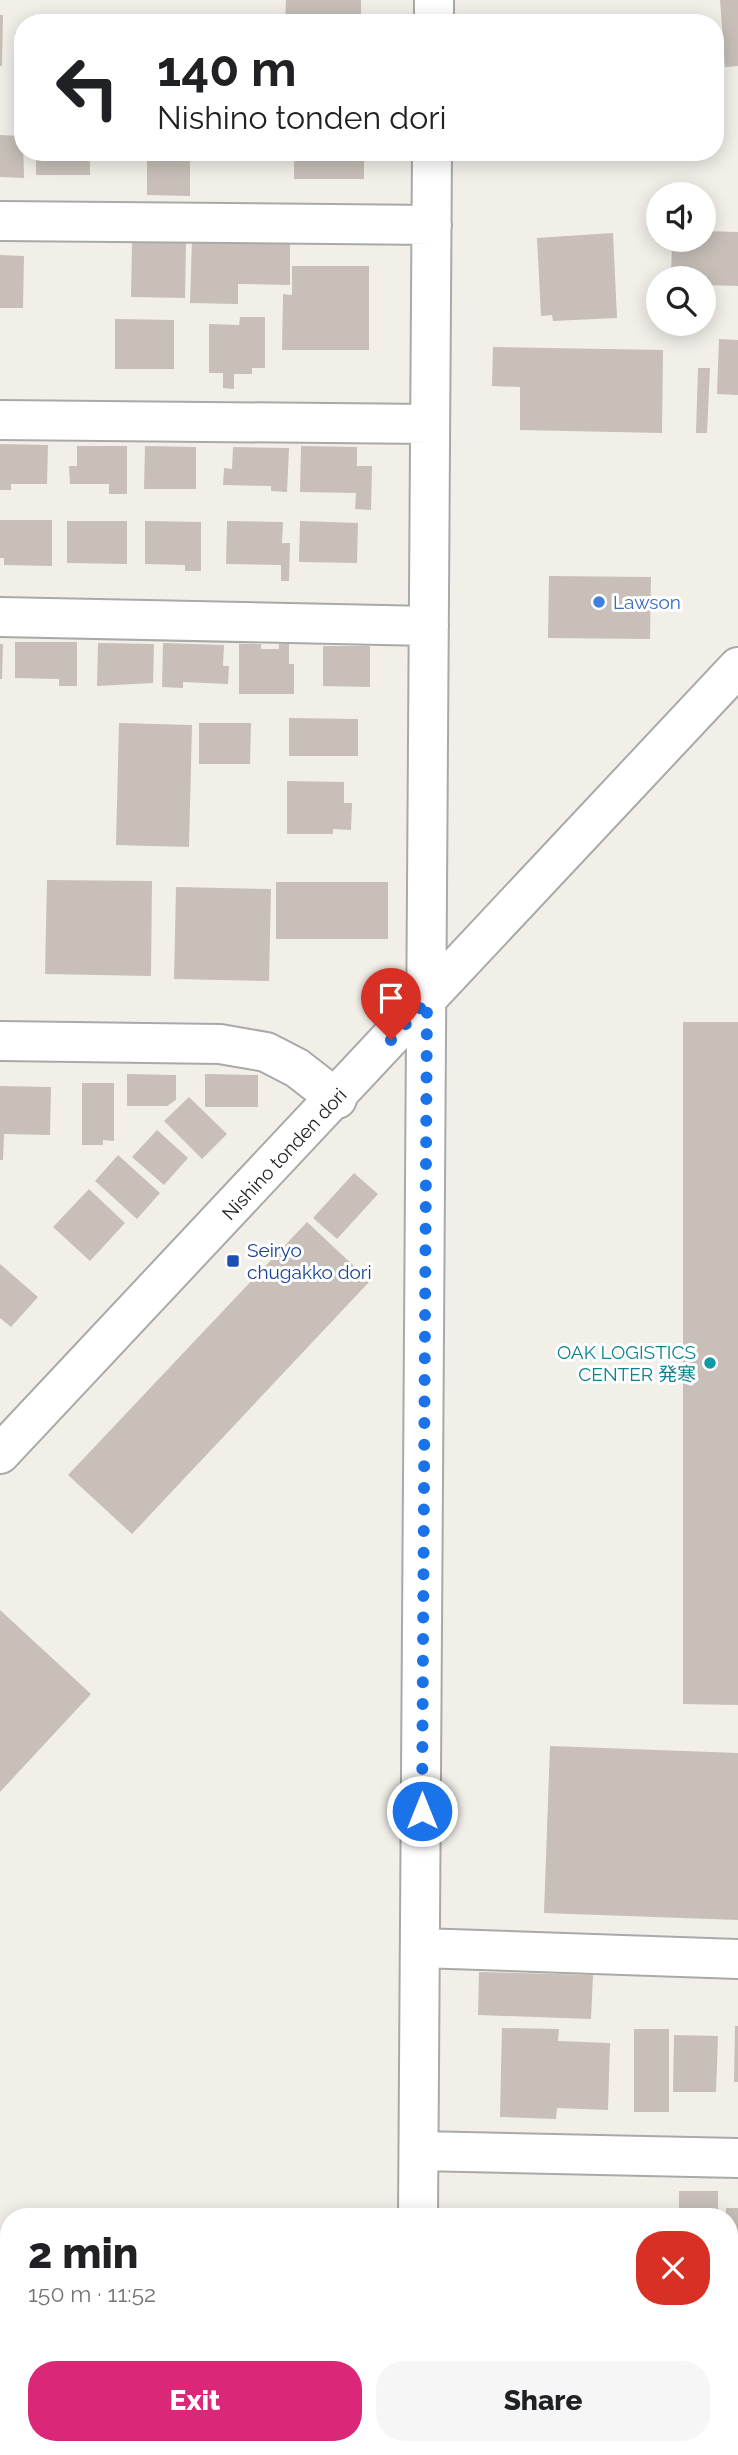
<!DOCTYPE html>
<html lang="en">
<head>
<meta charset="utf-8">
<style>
	body { margin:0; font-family:Raleway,"Noto Sans JP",sans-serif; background:#f6f6f6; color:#202124; height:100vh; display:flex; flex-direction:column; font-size:26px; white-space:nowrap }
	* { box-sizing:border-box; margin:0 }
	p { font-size:23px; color:#757577 }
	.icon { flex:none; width:38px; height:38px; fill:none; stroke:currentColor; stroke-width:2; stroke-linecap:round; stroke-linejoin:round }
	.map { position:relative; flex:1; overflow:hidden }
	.panel { position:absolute; left:0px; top:2208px; width:738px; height:247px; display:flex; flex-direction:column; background:#fff; border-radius:28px 28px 0 0; box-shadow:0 4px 18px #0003 }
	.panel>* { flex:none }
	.guide { position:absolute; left:14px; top:14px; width:710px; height:147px; border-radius:28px; box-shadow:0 4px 18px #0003; background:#fff; color:#202124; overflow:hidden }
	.tools { position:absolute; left:646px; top:182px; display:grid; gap:14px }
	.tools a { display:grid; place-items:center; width:70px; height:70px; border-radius:50%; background:#fff; box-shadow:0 4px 18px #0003; font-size:35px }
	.pin { position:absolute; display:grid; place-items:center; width:60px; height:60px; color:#fff; margin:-72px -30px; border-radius:50% 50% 50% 0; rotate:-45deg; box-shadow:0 0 7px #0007 }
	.pin .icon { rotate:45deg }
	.me { position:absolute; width:77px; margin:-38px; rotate:0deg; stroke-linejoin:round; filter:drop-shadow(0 0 5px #0008) }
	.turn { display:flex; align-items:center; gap:24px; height:147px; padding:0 28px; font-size:32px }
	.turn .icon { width:91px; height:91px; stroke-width:2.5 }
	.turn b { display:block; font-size:49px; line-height:60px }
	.round { display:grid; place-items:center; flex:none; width:74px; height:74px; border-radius:28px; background:#f6f6f6 }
	.summary { display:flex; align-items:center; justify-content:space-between; height:119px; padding:0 28px }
	h1 { font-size:42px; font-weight:800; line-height:52px }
	.action { display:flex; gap:14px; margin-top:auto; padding:14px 28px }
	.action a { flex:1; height:80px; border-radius:28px; background:#db2777; color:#fff; font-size:28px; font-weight:800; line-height:80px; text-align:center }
	.action a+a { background:#f6f6f6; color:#202124 }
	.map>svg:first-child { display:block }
	.parking { fill:#e2e2e2 }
	.building { fill:#c7bfb8 }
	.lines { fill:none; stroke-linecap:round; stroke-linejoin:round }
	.minor-casing { stroke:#a9a9a9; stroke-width:42 }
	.minor { stroke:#fff; stroke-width:38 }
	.route { stroke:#1a73e8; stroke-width:12; stroke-dasharray:0 21.6 }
	.shop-dot { fill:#3f7fe0; stroke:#fff; stroke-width:2.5 }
	.transit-dot { fill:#1a4fb4; stroke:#fff; stroke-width:2.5 }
	.culture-dot { fill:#0f9aa8; stroke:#fff; stroke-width:2.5 }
	.labels { text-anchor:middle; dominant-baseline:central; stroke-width:6; stroke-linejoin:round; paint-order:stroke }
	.shop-label { font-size:19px; fill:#366cbe; stroke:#fff; text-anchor:start }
	.street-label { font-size:19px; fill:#222; stroke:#fff }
	.transit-label { font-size:19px; fill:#164399; stroke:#fff; text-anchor:start }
	.culture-label { font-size:19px; fill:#0d838f; stroke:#fff; text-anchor:end }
</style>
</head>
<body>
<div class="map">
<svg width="738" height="2455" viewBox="0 0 738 2455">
	<rect width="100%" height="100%" fill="#f2efe9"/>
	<path class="parking" d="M460 2447H496V2455H459Z"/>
	<path class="building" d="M286 0H361V23H285Z
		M720 0H738V66L725 67Z
		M0 15H3L2 66H0Z
		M15 32H23V73H15Z
		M0 135 23 136 24 178 0 177Z
		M36 152H90V175H36Z
		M147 152H190V196L147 195Z
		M294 152H364V179H294Z
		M704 231 738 232V286L704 285V278H671L672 240H704Z
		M613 233 617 318 553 321 552 315 541 316 537 238Z
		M192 239 290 241V285L238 284V304L190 303Z
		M132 243H186L185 298 131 297Z
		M0 255 24 256 23 308H0Z
		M292 266H369V350H282L283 294 292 295Z
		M240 317H265V368H252V374H234V389L223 388V373H209V324L239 325Z
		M115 319 174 320V369H115Z
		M719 339 738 340V395L717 394Z
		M493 347 663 350 662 433 520 430V387L492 386Z
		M698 368H710L707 433H696Z
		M0 444 48 445 47 484H11V490H0Z
		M77 446H127V494H109V484H70L69 466H77Z
		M145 446 196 447V489H144Z
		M301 446 357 447V466H372L371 510 355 509 356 493 300 492Z
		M233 447 289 448 287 492 271 491V486L223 485 224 468 232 469Z
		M0 520H52V566L4 565V558H0Z
		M67 521H127V564L67 563Z
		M145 521 201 522V571H185V565L145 564Z
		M227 521 283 522 282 543H290L289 581H281V565L226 564Z
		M300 521 358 523 357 563 299 562Z
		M549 576 651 577 650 639 548 638Z
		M15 642H77V686H59V679L15 678Z
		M98 643 154 644 153 683 97 686Z
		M163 643 224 645 223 666H229L228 684 183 682V688L162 687Z
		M0 644H3L2 679H0Z
		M239 644H261V649H279V644H289V664H294V694H239Z
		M323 646H370V687L323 686Z
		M289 718 358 719V756H289Z
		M119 723 192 725 189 847 116 845Z
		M199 723H251L250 764H199Z
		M287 781 344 782V803H352L351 830 333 829V834H287Z
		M47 880 152 881 151 976 45 974Z
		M276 882H388V939H276Z
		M176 887 271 889 269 981 174 979Z
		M683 1022H738V1705L683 1704Z
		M127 1074 176 1075V1100L167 1106H127Z
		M205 1074 258 1075V1107H205Z
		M82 1083H114V1141L103 1140V1145H82Z
		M0 1086 51 1087 50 1135 4 1134 3 1160H0Z
		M189 1097 227 1134 202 1159 164 1121Z
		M157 1130 188 1158 164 1185 132 1157Z
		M118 1155 160 1193 137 1219 95 1181Z
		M354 1173 378 1194 337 1239 313 1218Z
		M89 1189 125 1223 90 1261 53 1227Z
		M307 1222 370 1281 132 1534 68 1475Z
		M0 1264 38 1297 11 1327 0 1318Z
		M0 1610 91 1694 0 1792Z
		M550 1746 738 1753V1920L544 1913Z
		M479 1972 593 1975 591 2019 478 2015Z
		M735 2026H738V2082H734Z
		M502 2028 559 2029 558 2041 610 2043 608 2110 557 2108 556 2119 500 2117Z
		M634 2029H669V2112H634Z
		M674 2035 718 2036 716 2092H673Z
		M679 2191H718V2217H679Z
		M726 2208H738V2255H730V2217H726Z
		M730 2292H738V2343H730Z
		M0 2413 8 2420 7 2455H0Z
		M735 2416 738 2417V2455H709V2446H730V2423H735Z
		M512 2446H569V2455H512Z
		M577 2446H628V2455H576Z
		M652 2446H702V2455H652Z"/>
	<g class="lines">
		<defs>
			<path id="minor" d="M434 23V0
				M0 221 432 225
				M0 420 430 424
				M0 617 429 626
				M0 1041 220 1044 266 1052 297 1068 337 1099
				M0 1454 738 667
				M421 1948 738 1959
				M419 2151 738 2158
				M418 2217 432 152
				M730 2391H738
				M417 2455V2446"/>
		</defs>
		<use href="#minor" class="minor-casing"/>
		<use href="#minor" class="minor"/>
	</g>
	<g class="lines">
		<path class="route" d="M391 1040 427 1001 422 1811"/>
	</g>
	<circle class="shop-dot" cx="599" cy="602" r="7"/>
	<rect class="transit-dot" x="226" y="1254" width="14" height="14" rx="3.5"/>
	<circle class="culture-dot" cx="710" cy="1363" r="7"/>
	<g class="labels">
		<g class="shop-label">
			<text x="613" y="602">Lawson</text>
		</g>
		<g class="street-label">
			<text transform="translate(284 1154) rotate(-47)">Nishino tonden dori</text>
		</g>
		<g class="transit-label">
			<text x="247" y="1250">Seiryo<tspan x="247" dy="22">chugakko dori</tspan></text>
		</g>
		<g class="culture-label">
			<text x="696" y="1352">OAK LOGISTICS<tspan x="696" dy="22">CENTER 発寒</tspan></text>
		</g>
	</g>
</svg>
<div class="tools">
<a><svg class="icon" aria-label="sound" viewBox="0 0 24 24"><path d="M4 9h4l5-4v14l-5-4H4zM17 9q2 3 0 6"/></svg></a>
<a><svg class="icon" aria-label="search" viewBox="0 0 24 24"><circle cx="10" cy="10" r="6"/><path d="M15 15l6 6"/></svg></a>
</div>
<div class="pin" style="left:391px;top:1040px;background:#d93025"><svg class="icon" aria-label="arrive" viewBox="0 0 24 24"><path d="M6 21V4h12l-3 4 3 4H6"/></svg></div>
<svg class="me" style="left:422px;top:1811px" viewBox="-20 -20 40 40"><circle r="17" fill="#1a73e8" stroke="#fff" stroke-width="3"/><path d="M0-11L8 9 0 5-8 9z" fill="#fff"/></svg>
<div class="guide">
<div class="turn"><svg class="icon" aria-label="left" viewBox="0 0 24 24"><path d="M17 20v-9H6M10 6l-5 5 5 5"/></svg><div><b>140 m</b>Nishino tonden dori</div></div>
</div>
<section class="panel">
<div class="summary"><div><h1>2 min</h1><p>150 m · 11:52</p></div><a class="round" style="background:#d93025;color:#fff"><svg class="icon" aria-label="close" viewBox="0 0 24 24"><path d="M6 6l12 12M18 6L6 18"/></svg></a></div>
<div class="action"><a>Exit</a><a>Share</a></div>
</section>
</div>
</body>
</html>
